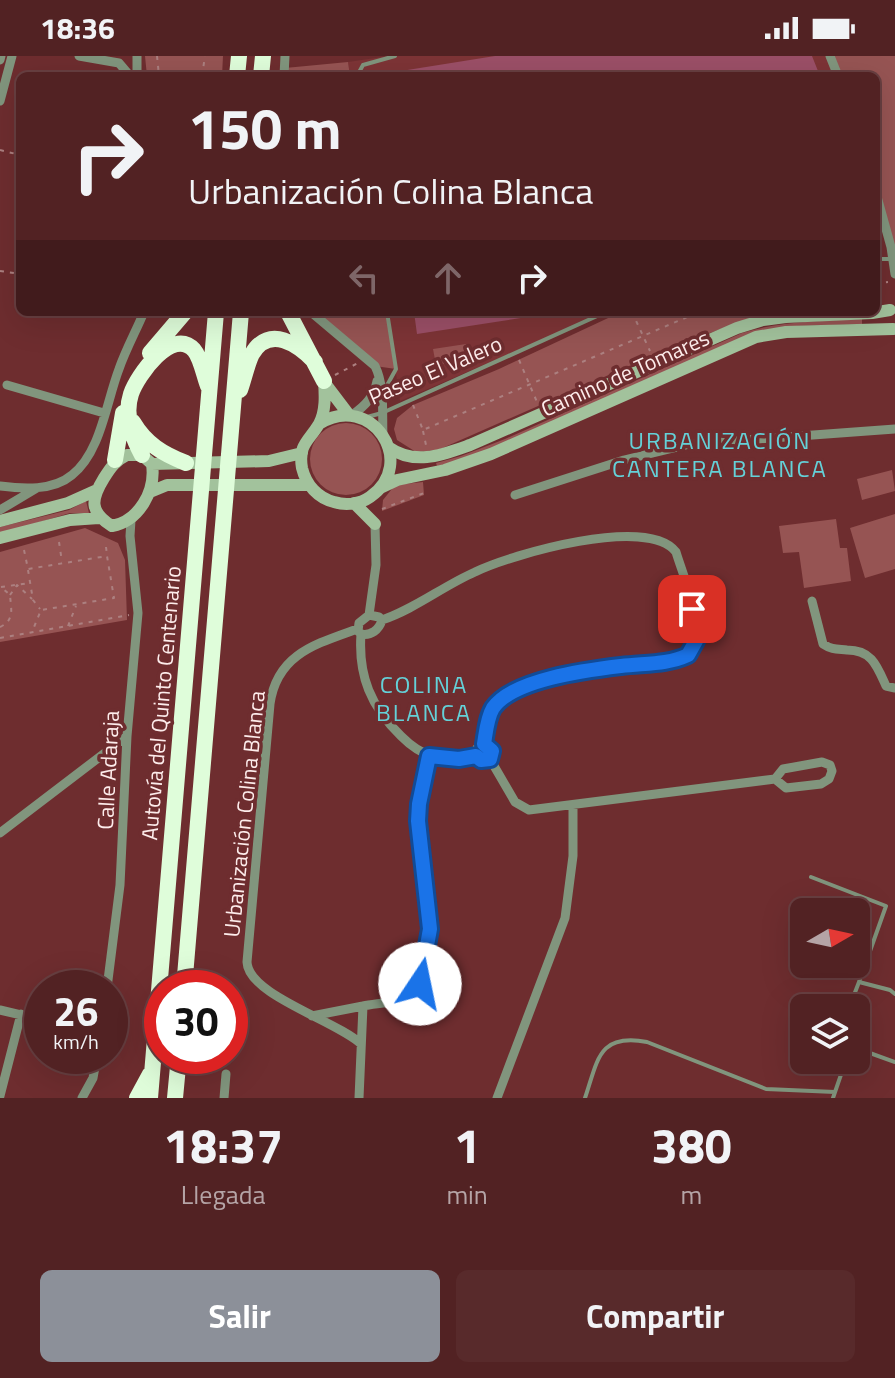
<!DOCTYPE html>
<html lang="es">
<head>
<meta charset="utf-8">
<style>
	body { margin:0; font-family:"Titillium Web",sans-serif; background:#582a2b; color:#f1f3f6; height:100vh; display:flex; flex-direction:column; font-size:30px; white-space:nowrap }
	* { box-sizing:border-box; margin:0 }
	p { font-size:26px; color:#b5a4a6 }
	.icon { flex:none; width:44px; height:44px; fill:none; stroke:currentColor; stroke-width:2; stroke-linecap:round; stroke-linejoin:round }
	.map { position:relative; height:1042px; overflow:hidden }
	.sheet { display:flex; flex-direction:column; background:#522223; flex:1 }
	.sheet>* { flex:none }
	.top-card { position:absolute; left:16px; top:16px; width:864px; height:244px; border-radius:12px; box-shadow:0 8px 32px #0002,0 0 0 2px #683f41; background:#522223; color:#f1f3f6; overflow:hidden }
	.needle { width:52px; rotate:81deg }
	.tools { position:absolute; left:790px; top:842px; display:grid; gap:16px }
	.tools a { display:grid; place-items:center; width:80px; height:80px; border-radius:12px; background:#522223; box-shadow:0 8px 32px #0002,0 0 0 2px #683f41; font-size:40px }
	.speed { position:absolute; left:24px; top:914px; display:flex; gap:16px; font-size:40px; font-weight:700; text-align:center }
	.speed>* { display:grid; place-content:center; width:104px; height:104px; border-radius:50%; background:#522223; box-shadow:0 8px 32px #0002,0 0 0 2px #683f41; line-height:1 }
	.speed small { font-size:20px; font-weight:400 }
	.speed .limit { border:12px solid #d22; background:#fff; color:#111 }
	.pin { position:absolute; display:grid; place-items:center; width:68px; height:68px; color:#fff; margin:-34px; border-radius:16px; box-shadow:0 4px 12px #0006 }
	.me { position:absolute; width:88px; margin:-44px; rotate:11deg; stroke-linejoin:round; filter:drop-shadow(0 0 6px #0008) }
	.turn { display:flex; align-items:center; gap:28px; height:168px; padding:0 40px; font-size:36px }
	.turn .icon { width:104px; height:104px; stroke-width:2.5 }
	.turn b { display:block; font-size:56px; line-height:68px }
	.lanes { display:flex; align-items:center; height:76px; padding:0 40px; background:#0003; justify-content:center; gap:40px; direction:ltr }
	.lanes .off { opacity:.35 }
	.eta { display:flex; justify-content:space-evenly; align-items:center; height:136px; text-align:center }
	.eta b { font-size:48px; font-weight:700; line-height:56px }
	.cta { display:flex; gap:16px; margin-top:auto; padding:16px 40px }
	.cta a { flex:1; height:92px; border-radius:12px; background:#8c9099; color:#fff; font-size:32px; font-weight:700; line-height:92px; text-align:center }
	.cta a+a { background:#582a2b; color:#f1f3f6 }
	.status { display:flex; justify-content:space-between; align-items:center; height:56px; padding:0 40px; background:#522223; direction:ltr }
	.status svg { height:22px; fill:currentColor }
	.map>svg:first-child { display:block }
	.built { fill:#7d3436 }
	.green { fill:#965453 }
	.building { fill:#9b4f67 }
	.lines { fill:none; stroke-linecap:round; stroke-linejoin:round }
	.path { stroke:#ac8080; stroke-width:2; stroke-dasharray:4 6; stroke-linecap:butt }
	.lane { stroke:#81957d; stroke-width:4 }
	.street { stroke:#81957d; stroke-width:9 }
	.secondary { stroke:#a2c29c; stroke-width:12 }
	.highway { stroke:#dffdda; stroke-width:16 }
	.route-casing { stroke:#114b97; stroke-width:20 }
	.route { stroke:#1a73e8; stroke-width:14 }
	.labels { text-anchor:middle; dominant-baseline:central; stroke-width:7; stroke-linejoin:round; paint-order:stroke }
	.street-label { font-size:22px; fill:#fdeceb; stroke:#6e2d2f }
	.neighbourhood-label { font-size:24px; letter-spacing:2px; fill:#64d1d8; stroke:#6e2d2f }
</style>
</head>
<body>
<div class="status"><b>18:36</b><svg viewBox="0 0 49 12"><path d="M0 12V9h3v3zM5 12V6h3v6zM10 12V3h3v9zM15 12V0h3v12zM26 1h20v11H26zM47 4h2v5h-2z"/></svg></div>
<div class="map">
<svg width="895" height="1042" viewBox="0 0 895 1042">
	<rect width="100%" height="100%" fill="#6e2d2f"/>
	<path class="built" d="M389 0H830L838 20H350L348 6Z
		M387 256H606L400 345Z"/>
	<path class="green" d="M145 0H223L222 20H147Z
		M830 0H895V191L876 142V20H836Z
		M348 6 350 20H284L285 12Z
		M314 256H387L396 313 375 310Z
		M621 256H783L750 262 670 292 438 394 416 396 397 384 394 373 397 362 413 349 499 313Z
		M862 263V268L796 270 465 404 437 410 436 407 461 400 505 383 742 277C781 265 821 265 862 263Z
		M466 288 469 304 436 309 433 293Z
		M310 403a36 36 0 1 1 72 0a36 36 0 1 1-72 0Z
		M892 414 895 435 862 444 857 423Z
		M423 426 424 439 382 455 383 444 395 429Z
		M86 445 89 457H70L0 478V471L69 454Z
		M895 458V513L865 522 850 472Z
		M836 463 840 492H847L851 525 804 532 799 496 783 497 779 470Z
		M85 472 118 487 125 504 127 564 0 586V496Z"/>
	<path class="building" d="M495 0H812L820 20H401V15Z
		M414 256H526L527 261 417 278Z"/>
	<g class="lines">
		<path class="path" d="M157 0 159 20
			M202 20 205 0
			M0 94 20 99
			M876 112 880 127
			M0 215 20 218
			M876 227 888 226
			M632 256 650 295
			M519 304 537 346
			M335 319 358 307
			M413 349 423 374 699 256
			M423 375 426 389
			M382 453 424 437
			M59 486 62 506
			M106 491 107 499
			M24 494 28 513 107 500 114 542 41 554 32 576
			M28 514 33 544 40 553
			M1 531 30 527
			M10 539 17 529 32 543
			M68 570 76 550
			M0 571C15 564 11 553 10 539L1 531
			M0 582 129 559"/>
		<path class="lane" d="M357 20 363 9 395 0
			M876 203H893
			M385 333 396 313 387 256
			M367 361 382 357 606 256
			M811 821 886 850 859 926 890 934 895 938
			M849 952 859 926
			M856 992 895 1006
			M585 1042C598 1004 598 977 647 986L766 1033 835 1036
			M833 1042 846 1004"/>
		<path class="street" d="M79 0 119 7
			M137 0V20
			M830 0 838 20
			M0 4 1 0
			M119 7 130 20
			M284 20 285 0
			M0 45 12 0
			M876 137 891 191 895 218
			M311 256 375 310C385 330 382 357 383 380
			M7 329 104 357
			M352 359C365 350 374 341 377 325
			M0 430C23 433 53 435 72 419 101 396 106 347 119 313 126 293 136 275 144 256
			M515 439 624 404 690 388 895 373
			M0 454 37 432
			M812 545 823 588C832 594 837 593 847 594 872 594 877 610 886 630L895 632
			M369 559 376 509 375 468
			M369 559 379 561 382 564C379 574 371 580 361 578L358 575 359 567Z
			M382 564C415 553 443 530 475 516 512 498 648 459 676 496 684 523 708 575 688 599 667 609 644 607 621 610 588 614 513 624 493 652 487 662 486 676 484 688
			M357 573C316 588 277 598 270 648L247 906C248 939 337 965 361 988
			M361 578C358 620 371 651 401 680 409 688 421 697 432 700 447 704 461 702 476 700
			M476 696a8 8 0 1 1 16 0a8 8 0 1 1-16 0Z
			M490 703 515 746 529 754 775 723 783 713 822 706 830 709 832 715 829 723 821 728 786 732 775 723
			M0 777 127 680
			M107 932 120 829 127 680 138 557 130 480 131 464
			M0 954 42 964
			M312 960 363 950
			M0 1040 21 958
			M82 1042 93 1022 97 1000
			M224 1042 226 1018
			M359 1042 363 950C377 947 399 947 411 939 444 917 420 801 418 765L419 748 429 700
			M497 1042 565 862 573 800V750"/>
		<path class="secondary" d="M327 330 349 359
			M319 368C371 335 419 407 370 441 360 448 346 450 334 446 318 442 306 429 302 412 298 388 309 385 319 368 326 355 325 339 324 325
			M388 391C415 410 442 399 470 389L737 272 763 264 786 261 872 257 890 254
			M127 399H142L152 408C156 435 139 465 112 470 89 456 91 443 104 422 111 411 115 405 127 399Z
			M152 408 269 405 302 397
			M380 432 397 424 445 414 491 398 756 281 786 276 893 273
			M150 436 167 429H309
			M354 447 375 468
			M0 465 68 447 97 434
			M0 482 70 464 99 462"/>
		<path class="highway" d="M237 20 239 0
			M261 20 263 0
			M288 256 324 325
			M150 297 185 256
			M240 334C244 323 247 308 252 298 269 268 299 289 315 306
			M133 366C146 388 163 398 186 407
			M142 399C132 381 124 359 131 338 137 320 172 270 194 294 201 302 204 320 208 330
			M115 404 123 357
			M184 932 241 256
			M137 1042 150 1018
			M150 1042 216 256
			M175 1042 179 1000"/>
	</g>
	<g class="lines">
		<defs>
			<path id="route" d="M420 928 430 873 418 765 419 748 429 700 459 703 476 700 481 704 490 703 492 695 484 688C486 676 487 662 493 652 513 623 588 614 621 610 644 607 667 609 688 599L697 583 692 553"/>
		</defs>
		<use href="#route" class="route-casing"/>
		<use href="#route" class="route"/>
	</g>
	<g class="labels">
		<g class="street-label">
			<text transform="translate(435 314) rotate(-23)">Paseo El Valero</text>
			<text transform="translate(625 317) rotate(-24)">Camino de Tomares</text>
			<text transform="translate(161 647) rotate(-85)">Autovía del Quinto Centenario</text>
			<text transform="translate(108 714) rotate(-87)">Calle Adaraja</text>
			<text transform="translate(244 758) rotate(-84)">Urbanización Colina Blanca</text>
		</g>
		<g class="neighbourhood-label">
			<text x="720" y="384">URBANIZACIÓN<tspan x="720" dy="28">CANTERA BLANCA</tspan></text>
			<text x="424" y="628">COLINA<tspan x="424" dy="28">BLANCA</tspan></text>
		</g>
	</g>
</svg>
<div class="tools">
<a><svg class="needle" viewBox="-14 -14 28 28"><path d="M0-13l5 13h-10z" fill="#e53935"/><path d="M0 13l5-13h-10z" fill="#b5a4a6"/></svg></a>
<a><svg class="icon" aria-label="layers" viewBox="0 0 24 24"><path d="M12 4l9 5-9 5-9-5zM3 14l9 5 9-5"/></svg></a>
</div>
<div class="speed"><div>26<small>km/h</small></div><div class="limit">30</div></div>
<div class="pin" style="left:692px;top:553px;background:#d93025"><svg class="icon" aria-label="arrive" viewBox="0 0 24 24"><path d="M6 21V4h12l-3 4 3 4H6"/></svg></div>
<svg class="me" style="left:420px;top:928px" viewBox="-20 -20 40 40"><circle r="19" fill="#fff"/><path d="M0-13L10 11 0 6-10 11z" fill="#1a73e8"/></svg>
<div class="top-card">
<div class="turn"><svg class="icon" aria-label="right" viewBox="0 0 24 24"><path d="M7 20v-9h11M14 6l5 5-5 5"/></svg><div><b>150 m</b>Urbanización Colina Blanca</div></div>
<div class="lanes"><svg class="icon off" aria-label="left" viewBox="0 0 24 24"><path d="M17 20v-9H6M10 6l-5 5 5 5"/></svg><svg class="icon off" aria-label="ahead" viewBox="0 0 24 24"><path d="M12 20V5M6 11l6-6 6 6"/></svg><svg class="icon" aria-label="right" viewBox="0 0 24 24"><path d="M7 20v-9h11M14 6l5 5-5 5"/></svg></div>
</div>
</div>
<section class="sheet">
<div class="eta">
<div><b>18:37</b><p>Llegada</p></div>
<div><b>1</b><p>min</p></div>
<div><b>380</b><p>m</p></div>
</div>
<div class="cta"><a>Salir</a><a>Compartir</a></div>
</section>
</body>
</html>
